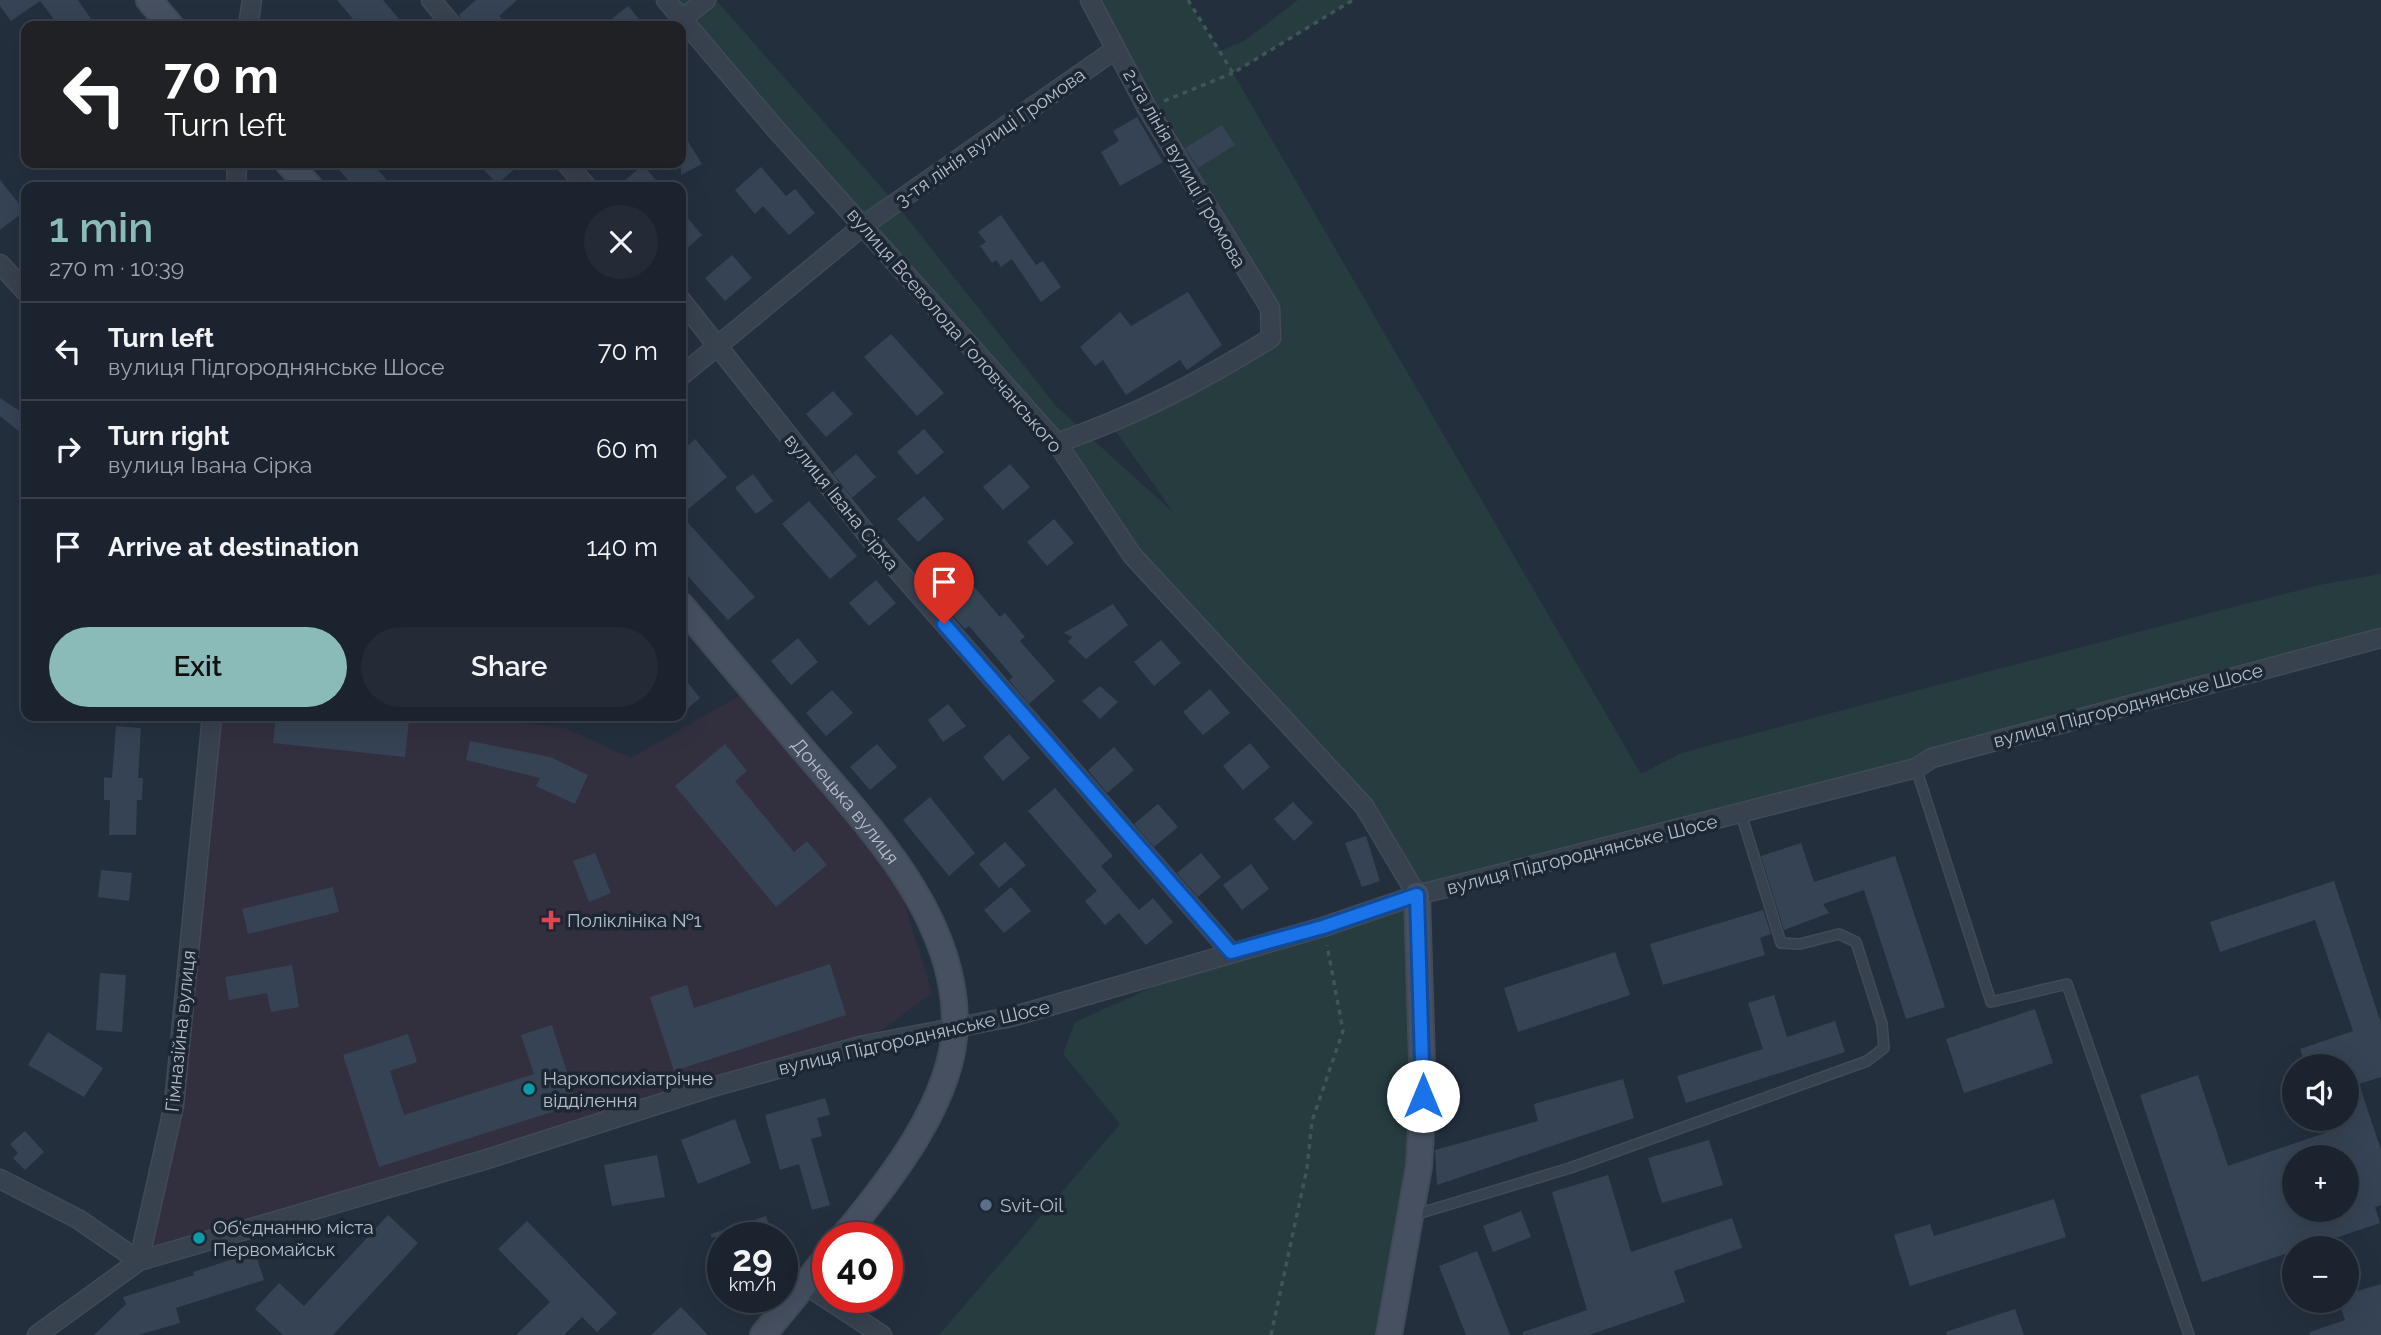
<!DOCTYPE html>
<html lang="en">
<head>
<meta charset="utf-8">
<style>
	body { margin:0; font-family:Raleway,sans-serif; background:#242b36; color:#f1f3f6; height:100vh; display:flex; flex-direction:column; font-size:26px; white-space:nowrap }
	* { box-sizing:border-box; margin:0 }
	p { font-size:23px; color:#a0a4aa }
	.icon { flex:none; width:38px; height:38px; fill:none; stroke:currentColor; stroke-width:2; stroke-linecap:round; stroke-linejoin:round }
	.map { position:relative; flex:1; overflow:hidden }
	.sheet { position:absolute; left:21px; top:182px; width:665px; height:539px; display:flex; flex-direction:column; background:#1b232e; border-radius:14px; box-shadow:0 7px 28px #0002,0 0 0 2px #39404a }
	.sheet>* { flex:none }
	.hud { position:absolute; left:21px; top:21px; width:665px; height:147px; border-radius:14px; box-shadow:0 7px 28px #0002,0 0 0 2px #39404a; background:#202124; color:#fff; overflow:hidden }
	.controls { position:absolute; left:2282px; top:1054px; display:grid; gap:14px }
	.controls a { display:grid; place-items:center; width:77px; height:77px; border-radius:50%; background:#1b232e; box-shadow:0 7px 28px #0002,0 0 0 2px #39404a; font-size:35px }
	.speed { position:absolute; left:707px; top:1222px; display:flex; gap:14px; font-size:35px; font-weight:700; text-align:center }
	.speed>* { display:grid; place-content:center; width:91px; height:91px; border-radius:50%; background:#1b232e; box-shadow:0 7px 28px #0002,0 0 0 2px #39404a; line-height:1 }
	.speed small { font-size:18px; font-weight:400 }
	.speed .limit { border:10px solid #d22; background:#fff; color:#111 }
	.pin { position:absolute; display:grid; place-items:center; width:60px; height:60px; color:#fff; margin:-72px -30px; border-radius:50% 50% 50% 0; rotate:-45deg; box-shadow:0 0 7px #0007 }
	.pin .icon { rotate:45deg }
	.me { position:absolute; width:77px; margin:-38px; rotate:0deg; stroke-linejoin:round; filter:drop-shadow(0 0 5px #0008) }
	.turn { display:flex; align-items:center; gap:24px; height:147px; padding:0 28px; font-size:32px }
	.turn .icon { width:91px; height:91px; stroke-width:2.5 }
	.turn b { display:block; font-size:49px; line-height:60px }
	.round { display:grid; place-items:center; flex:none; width:74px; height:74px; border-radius:37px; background:#242b36 }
	.headline { display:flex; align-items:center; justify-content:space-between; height:119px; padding:0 28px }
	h1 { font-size:42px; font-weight:600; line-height:52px; color:#8bbbb9 }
	.button { display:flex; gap:14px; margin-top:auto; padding:14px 28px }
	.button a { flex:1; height:80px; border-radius:42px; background:#8bbbb9; color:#111; font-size:28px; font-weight:600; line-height:80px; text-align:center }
	.button a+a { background:#242b36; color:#f1f3f6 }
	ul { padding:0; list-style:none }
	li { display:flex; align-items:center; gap:21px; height:98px; padding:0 28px; border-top:2px solid #39404a }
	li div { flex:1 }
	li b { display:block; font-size:26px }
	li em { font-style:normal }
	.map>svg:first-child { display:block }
	.medical { fill:#32303f }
	.green { fill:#263c3f }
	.building { fill:#364354; fill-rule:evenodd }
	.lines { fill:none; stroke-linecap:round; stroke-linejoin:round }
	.lane-casing { stroke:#414a57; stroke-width:12 }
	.street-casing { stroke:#414a57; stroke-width:21 }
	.secondary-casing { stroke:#414a57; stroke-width:28 }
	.path { stroke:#3f5557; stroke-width:3.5; stroke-dasharray:5 5; stroke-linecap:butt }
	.lane { stroke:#38414e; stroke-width:9 }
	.street { stroke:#38414e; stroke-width:18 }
	.secondary { stroke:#465061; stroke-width:24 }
	.route-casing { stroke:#114b97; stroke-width:18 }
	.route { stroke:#1a73e8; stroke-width:12 }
	.health-dot { fill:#e0444e; stroke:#1d2633; stroke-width:2.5 }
	.culture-dot { fill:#0f9aa8; stroke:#1d2633; stroke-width:2.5 }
	.service-dot { fill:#5c6f8a; stroke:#1d2633; stroke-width:2.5 }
	.labels { text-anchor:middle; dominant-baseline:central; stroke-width:7; stroke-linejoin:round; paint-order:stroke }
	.street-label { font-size:19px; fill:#b4bcc9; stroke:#1d2633 }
	.poi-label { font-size:19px; fill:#b4bcc9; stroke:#1d2633; text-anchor:start }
</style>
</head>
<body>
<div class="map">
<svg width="2381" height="1335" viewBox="0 0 2381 1335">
	<rect width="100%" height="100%" fill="#242f3e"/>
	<path class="medical" d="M751 689 887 848 932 993 860 1046 139 1261 174 1105 212 716H464L565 728 631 758Z"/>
	<path class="green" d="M666 0H716L896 204 1056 406 1174 513 1116 432 1271 338 1270 308 1090 0H1187L1220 51 1244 41 1298 0H1353L1233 73 1641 774 1681 753 2229 608 2324 584 2381 574V634L1417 895 1422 1018 1394 1335H939L1120 1124 1063 1054 1075 1022 1231 952 1416 895 1364 806 1132 555 1057 443Z"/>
	<path class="building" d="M0 0H78L96 26H59L40 1 11 21 0 6Z
		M337 0H383L405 26H359Z
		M476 0H517L499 16 502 19 493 26H464L459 15Z
		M628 6 645 26H603Z
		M1137 117 1163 162 1120 186 1101 152 1119 141 1113 131Z
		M1222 125 1235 145 1198 168 1185 148Z
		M681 130 702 164 681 175Z
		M333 163H372L393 187H354Z
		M478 163H522L497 184Z
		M643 165 662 187H617Z
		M761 167 786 196 795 189 815 213 789 235 763 206 755 214 735 190Z
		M0 180 25 211 0 230Z
		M681 210 702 235 681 254Z
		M1001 215 1036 265 1043 261 1061 287 1041 302 1012 259 1001 267 996 260 992 263 980 246 986 242 978 232Z
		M732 255 752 278 725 301 705 278Z
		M1188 292 1222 345 1187 370 1180 360 1126 395 1103 360 1095 366 1080 347 1120 312 1131 326Z
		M891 334 944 393 917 416 864 357Z
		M833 391 853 414 826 437 806 414Z
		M0 398 26 415V437L0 416Z
		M924 429 944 452 917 475 897 452Z
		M695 439 727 477 681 515 755 597 728 620 681 569V452Z
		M856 454 876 477 852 498 833 473Z
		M1010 464 1030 487 1003 510 983 487Z
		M753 474 773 501 756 514 735 488Z
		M924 496 944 519 918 542 897 519Z
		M809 501 857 556 830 579 782 524Z
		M1054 519 1074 543 1047 566 1027 542Z
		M876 580 896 603 869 626 849 603Z
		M971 583 1000 617 1005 613 1025 637 1020 641 1055 681 1029 704 1009 680 1013 677 969 626 965 629 944 606Z
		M1113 604 1128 625 1086 659 1068 642 1072 637 1064 633Z
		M798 638 818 662 791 685 771 661Z
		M1161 640 1181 663 1154 686 1134 662Z
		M681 674 700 698 681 714Z
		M1100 686 1118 702 1100 719 1082 701Z
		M1210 689 1230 713 1203 735 1183 712Z
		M832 690 853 713 826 736 806 713Z
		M948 704 966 726 943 742 928 720Z
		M276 716H367L409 720 405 757 273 743Z
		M116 726 141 728 138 778H143L142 800H137L136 835H109L110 800H104V777L112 778Z
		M1009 734 1030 758 1003 781 983 757Z
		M470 741 550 757 588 775 575 804 536 786 540 778 466 760Z
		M1250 743 1270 767 1243 790 1223 766Z
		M725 744 747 771 735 781 794 852 807 841 827 865 776 907 675 786Z
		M877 744 897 767 870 790 850 767Z
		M1114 747 1134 770 1107 793 1088 770Z
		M1055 788 1113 856 1101 866 1139 910 1153 898 1173 922 1146 945 1119 913 1105 925 1085 901 1097 891 1028 811Z
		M930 797 975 853 949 876 903 820Z
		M1293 802 1313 823 1294 841 1274 819Z
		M1158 804 1178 827 1154 847 1134 824Z
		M1366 836 1380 881 1362 887 1345 843Z
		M1005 842 1026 865 999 888 979 864Z
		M1801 843 1814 882 1895 856 1945 1007 1906 1019 1864 890 1823 904 1829 913 1784 930 1761 856Z
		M595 853 611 893 589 902 573 861Z
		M1201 853 1221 877 1198 897 1177 873Z
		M1251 864 1269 889 1242 910 1223 885Z
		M101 870 132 873 129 901 98 897Z
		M2334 881 2381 1023V1077L2359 1084 2381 1150V1205L2375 1207 2380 1223 2305 1248H2294V1251L2202 1282 2140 1095 2198 1075 2228 1166 2328 1132 2323 1118H2347V1066H2306L2300 1049 2353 1031 2315 920 2220 952 2210 922ZM2294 1157H2347V1209H2294Z
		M333 887 339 912 248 934 242 909Z
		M1011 887 1031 911 1004 933 984 910Z
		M1763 910 1771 934 1760 938 1765 955 1663 985 1650 944Z
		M1615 952 1630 995 1518 1032 1504 988Z
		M830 964 846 1015 674 1071 650 997 687 985 694 1008Z
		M292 965 299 1007 271 1012 267 993 229 1000 225 977Z
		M100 973 126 975 122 1032 96 1030Z
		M1774 995 1787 1037 1835 1021 1845 1052 1686 1103 1677 1076 1763 1049 1748 1003Z
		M2035 1009 2053 1063 1964 1093 1946 1039Z
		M552 1025 577 1104 379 1167 343 1055 408 1034 417 1062 390 1071 404 1115 534 1074 521 1035Z
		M48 1032 103 1068 84 1097 28 1065Z
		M1623 1079 1634 1118 1437 1185 1435 1150 1538 1121 1534 1104Z
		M825 1098 830 1115 817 1118 822 1136 811 1139 830 1205 812 1210 799 1164 780 1170 765 1115Z
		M735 1119 751 1163 698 1184 681 1140Z
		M25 1131 44 1152 25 1170 13 1158 18 1153 10 1144Z
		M1709 1140 1723 1185 1662 1203 1648 1158Z
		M657 1155 665 1197 612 1206 604 1165Z
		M1608 1175 1631 1252 1732 1218 1742 1248 1674 1271 1685 1302 1589 1335H1523V1332L1587 1310 1552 1192Z
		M2054 1199 2066 1237 1910 1286 1894 1235 1930 1224 1934 1236Z
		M1521 1211 1531 1237 1493 1252 1483 1226Z
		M388 1215 418 1243 333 1335H283L255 1309 279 1283 304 1306Z
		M766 1216 773 1237H711V1234Z
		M527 1221 617 1313 597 1332 582 1317 564 1335H516L550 1302 498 1249Z
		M1477 1251 1510 1335H1466L1439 1266Z
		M255 1252 264 1280 176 1308 180 1323 138 1335H94L126 1304 123 1297 194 1275 193 1272Z
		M2381 1284V1335H2310V1332L2345 1320 2338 1300H2347V1294Z
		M681 1307 708 1335H651Z
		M2015 1309 2024 1335H1947L1946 1332Z"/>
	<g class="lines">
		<defs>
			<path id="lane" d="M1916 768 1991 1002 2067 984 2189 1335
				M1414 1215 1570 1168 1867 1061 1884 1048 1882 1024 1856 942 1839 934 1800 944 1781 943 1741 814"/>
			<path id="street" d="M431 0 453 26
				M666 0 773 126 1057 443 1132 555 1364 806 1417 895
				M683 18 706 0
				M248 26 252 0
				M566 163 587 187
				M236 187 237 163
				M0 264 26 292
				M681 300 873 542 1231 952
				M681 376 864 225 1116 49
				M1057 443C1137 415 1200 382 1271 338L1270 308 1147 108 1090 0
				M0 1179 78 1219 139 1261 484 1160 709 1088 860 1046 1011 1017 1323 927 1417 895 1916 768 1932 758 2381 638
				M804 1284 882 1335
				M37 1335 139 1261 174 1105 212 716"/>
			<g id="secondary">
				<path d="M149 0 171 26"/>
				<path d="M288 163 310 187"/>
				<path id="s1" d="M681 605C721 653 761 700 801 747 868 826 956 914 955 1024 954 1100 889 1182 843 1237"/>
				<path d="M763 1335 828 1256"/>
				<path d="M1389 1335 1419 1166 1423 1096 1417 895"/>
			</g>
		</defs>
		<use href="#lane" class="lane-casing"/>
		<use href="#street" class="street-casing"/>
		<use href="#secondary" class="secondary-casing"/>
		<path class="path" d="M1188 0 1233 73 1353 0
			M1164 101 1233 73
			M1271 1335 1307 1168 1312 1121 1343 1031 1327 945"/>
		<use href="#lane" class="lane"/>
		<use href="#street" class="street"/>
		<use href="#secondary" class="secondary"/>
	</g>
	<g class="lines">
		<defs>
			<path id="route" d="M944 624 1231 952 1323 927 1417 895 1423 1096"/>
		</defs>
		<use href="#route" class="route-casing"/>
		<use href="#route" class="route"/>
	</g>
	<path class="health-dot" d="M547.5 909.5h7v7h7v7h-7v7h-7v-7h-7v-7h7z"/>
	<g class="culture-dot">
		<circle cx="529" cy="1089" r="7"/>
		<circle cx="199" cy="1238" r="7"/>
	</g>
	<circle class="service-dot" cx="986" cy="1205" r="7"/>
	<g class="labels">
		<g class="street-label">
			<text transform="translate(990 137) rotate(-35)">3-тя лінія вулиці Громова</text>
			<text transform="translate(1185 168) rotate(60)">2-га лінія вулиці Громова</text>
			<text transform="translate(955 330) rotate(49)">вулиця Всеволода Головчанського</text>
			<text transform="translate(842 502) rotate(51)">вулиця Івана Сірка</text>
			<text transform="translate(2128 705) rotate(-15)">вулиця Підгороднянське Шосе</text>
			<text stroke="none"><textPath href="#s1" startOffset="256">Донецька вулиця</textPath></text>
			<text transform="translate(1582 854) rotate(-14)">вулиця Підгороднянське Шосе</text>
			<text transform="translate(180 1031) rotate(-84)">Гімназійна вулиця</text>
			<text transform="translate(914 1037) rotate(-13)">вулиця Підгороднянське Шосе</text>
		</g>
		<g class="poi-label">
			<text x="567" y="920">Поліклініка №1</text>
			<text x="543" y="1078">Наркопсихіатрічне<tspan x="543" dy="22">відділення</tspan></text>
			<text x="1000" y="1205">Svit-Oil</text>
			<text x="213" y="1227">Об'єднанню міста<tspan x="213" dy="22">Первомайськ</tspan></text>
		</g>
	</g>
</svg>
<div class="controls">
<a><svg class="icon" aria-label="sound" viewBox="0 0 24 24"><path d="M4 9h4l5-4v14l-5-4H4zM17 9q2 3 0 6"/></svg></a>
<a>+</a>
<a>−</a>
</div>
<div class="speed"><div>29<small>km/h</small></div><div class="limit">40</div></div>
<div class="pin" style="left:944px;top:624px;background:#d93025"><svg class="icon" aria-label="arrive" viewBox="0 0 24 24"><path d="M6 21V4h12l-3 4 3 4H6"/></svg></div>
<svg class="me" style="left:1423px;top:1096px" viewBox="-20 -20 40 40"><circle r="19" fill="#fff"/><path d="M0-13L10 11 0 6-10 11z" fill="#1a73e8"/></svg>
<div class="hud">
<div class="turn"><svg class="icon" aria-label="left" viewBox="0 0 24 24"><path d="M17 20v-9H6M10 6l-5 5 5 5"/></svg><div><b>70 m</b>Turn left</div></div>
</div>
<section class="sheet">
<div class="headline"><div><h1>1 min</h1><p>270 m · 10:39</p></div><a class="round"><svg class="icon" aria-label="close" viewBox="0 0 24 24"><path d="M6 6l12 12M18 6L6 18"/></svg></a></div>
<ul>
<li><svg class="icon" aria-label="left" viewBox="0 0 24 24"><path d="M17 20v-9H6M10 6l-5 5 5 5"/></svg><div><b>Turn left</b><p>вулиця Підгороднянське Шосе</p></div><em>70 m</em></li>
<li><svg class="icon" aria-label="right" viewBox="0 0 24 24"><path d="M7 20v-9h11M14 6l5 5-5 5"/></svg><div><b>Turn right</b><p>вулиця Івана Сірка</p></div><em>60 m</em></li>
<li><svg class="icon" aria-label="arrive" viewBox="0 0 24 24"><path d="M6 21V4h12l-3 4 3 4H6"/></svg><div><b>Arrive at destination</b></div><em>140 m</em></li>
</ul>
<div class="button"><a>Exit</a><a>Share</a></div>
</section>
</div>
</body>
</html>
